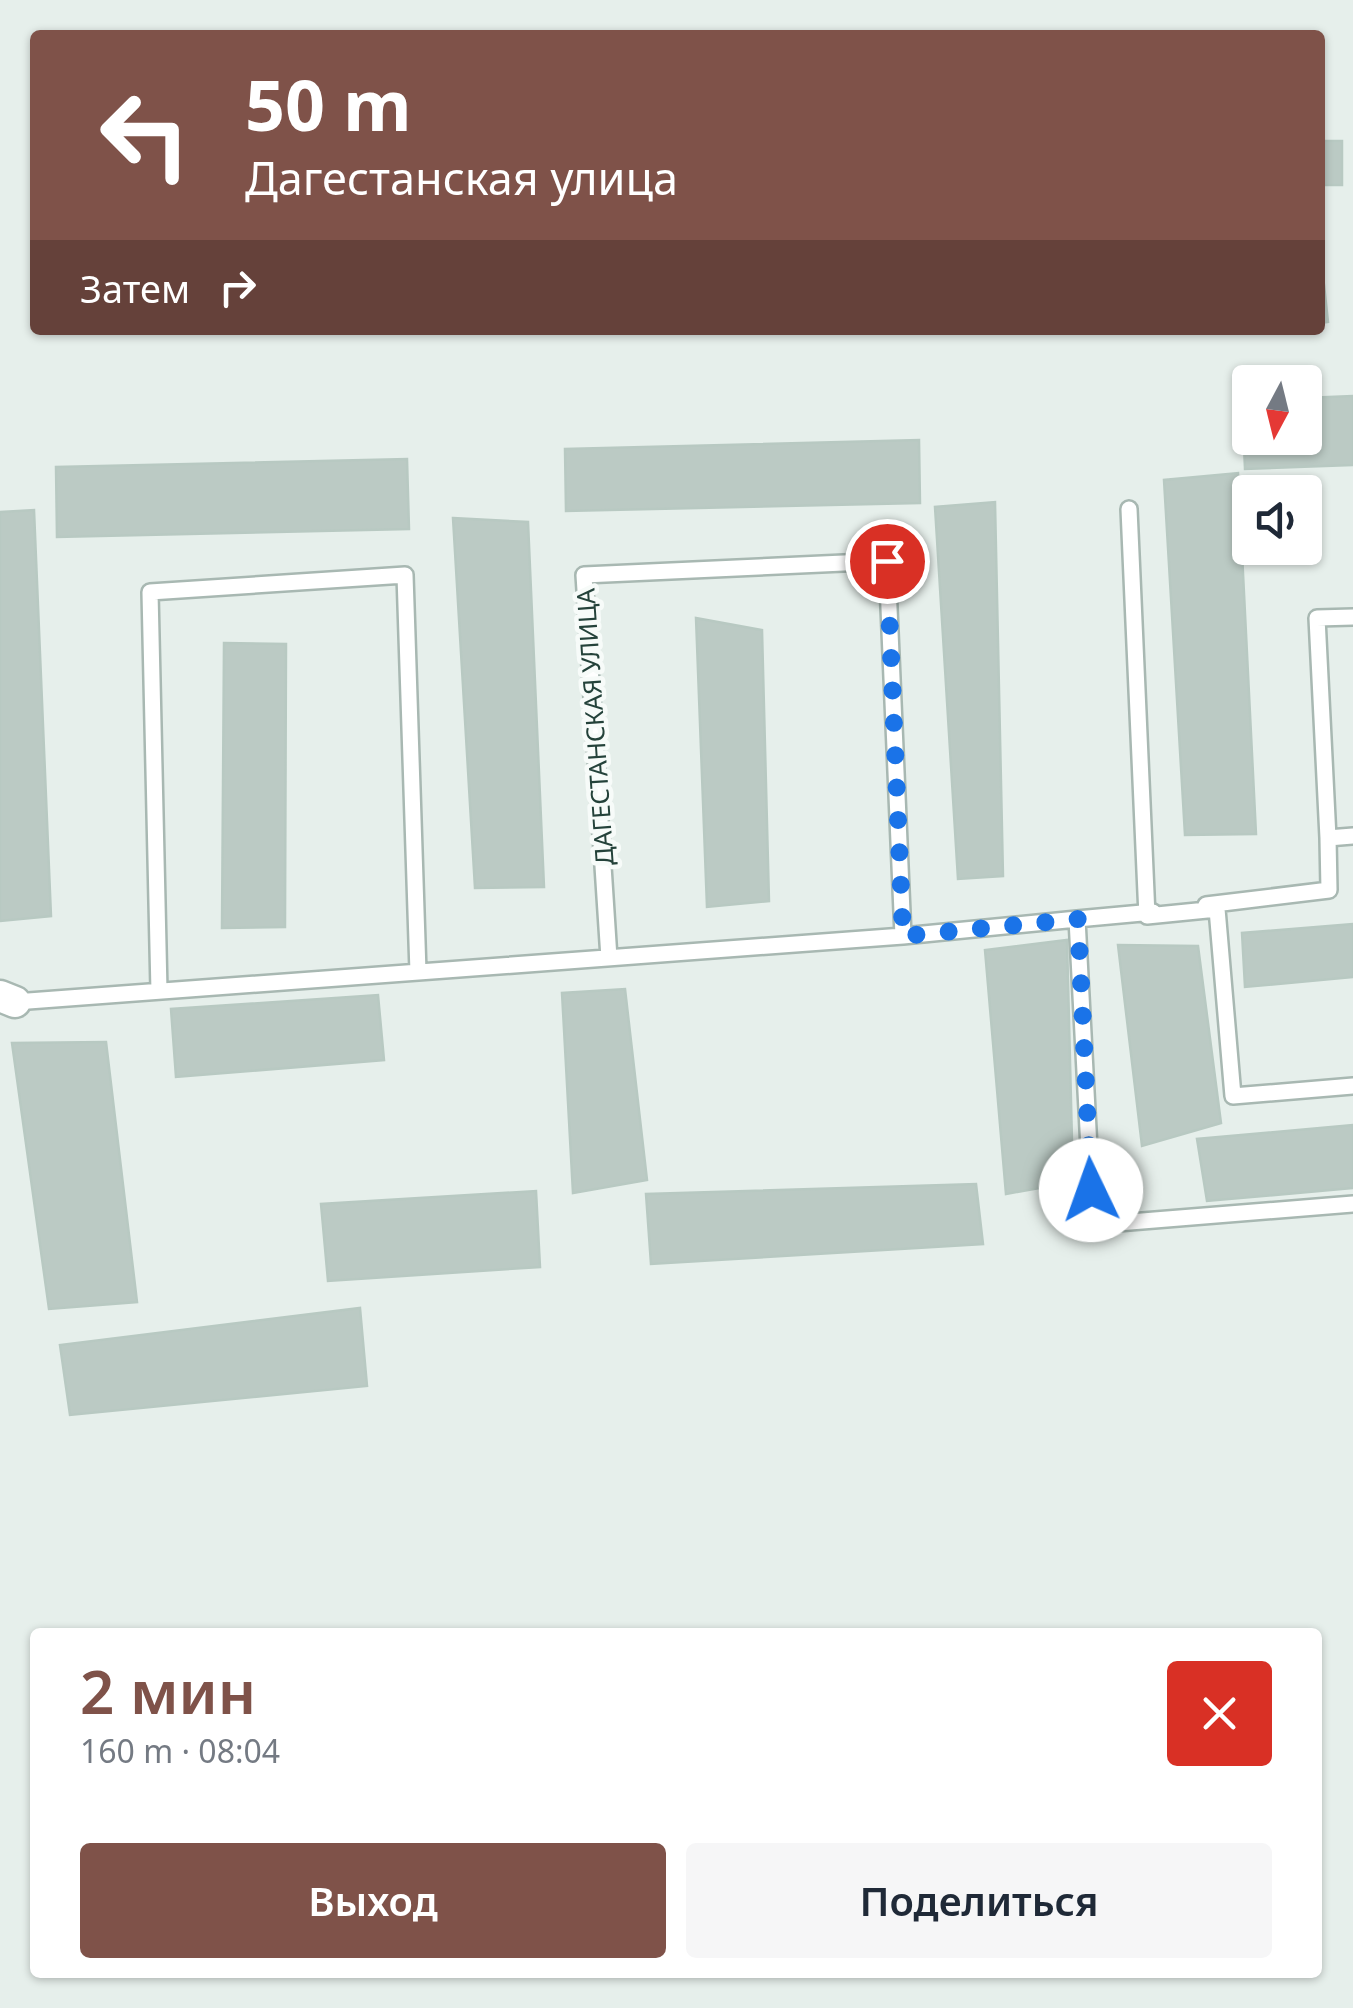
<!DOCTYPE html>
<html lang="ru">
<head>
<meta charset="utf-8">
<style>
	body { margin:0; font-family:"Noto Sans",sans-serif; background:#f6f6f7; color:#1f2937; height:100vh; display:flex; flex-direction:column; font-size:38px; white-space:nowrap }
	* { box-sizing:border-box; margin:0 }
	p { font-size:32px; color:#747a83 }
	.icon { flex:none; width:55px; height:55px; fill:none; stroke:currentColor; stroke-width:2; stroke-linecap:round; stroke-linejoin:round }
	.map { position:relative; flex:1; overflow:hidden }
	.sheet { position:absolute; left:30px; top:1628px; width:1292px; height:350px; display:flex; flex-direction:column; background:#fff; border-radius:10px; box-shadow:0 2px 8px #0004 }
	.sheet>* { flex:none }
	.banner { position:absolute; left:30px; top:30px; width:1295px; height:305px; border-radius:10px; box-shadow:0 2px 8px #0004; background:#7f5249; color:#fff; overflow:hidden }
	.needle { width:65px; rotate:187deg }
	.tools { position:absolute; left:1232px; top:365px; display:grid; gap:20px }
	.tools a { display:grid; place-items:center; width:90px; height:90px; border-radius:10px; background:#fff; box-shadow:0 2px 8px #0004; font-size:50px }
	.pin { position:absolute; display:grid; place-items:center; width:85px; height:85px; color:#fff; margin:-42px; border:5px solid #fff; border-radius:50%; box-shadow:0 2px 10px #0007 }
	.me { position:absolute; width:110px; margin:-55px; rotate:357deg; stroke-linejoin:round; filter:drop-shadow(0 0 8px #0008) }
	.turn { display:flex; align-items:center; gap:35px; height:210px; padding:0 50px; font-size:45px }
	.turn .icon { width:130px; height:130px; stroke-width:2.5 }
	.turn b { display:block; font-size:70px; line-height:85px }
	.then { display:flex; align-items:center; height:95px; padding:0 50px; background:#0003; gap:20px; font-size:38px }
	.round { display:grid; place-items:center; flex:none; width:105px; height:105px; border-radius:10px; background:#f6f6f7 }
	.overview { display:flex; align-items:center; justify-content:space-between; height:170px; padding:0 50px }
	h1 { font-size:60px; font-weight:600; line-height:75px; color:#7f5249 }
	.cta { display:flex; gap:20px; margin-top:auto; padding:20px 50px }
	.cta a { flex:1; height:115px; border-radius:10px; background:#7f5249; color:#fff; font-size:40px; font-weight:600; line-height:115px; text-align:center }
	.cta a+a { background:#f6f6f7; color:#1f2937 }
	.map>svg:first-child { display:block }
	.building { fill:#bbcac4; stroke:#b8c9c2; stroke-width:2.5 }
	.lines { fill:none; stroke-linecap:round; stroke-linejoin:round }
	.lane-casing { stroke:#a8b8b2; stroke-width:20 }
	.street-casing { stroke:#a8b8b2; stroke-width:35 }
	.lane { stroke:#fff; stroke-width:15 }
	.street { stroke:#fff; stroke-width:30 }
	.route { stroke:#1a73e8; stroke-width:18; stroke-dasharray:0 32.4 }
	.labels { text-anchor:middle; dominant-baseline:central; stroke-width:9; stroke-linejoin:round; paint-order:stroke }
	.street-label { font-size:25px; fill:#24423a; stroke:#f7fbf9 }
</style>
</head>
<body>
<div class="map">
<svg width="1353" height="2008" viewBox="0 0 1353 2008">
	<rect width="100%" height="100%" fill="#e6efeb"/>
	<path class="building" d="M1320 141H1342V185H1320Z
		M1324 285 1328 322 1320 323V286Z
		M1353 396V465L1245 469 1242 400H1250V438H1305V398Z
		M919 440 920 503 566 511 565 449Z
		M407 459 409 529 57 537 56 467Z
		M1238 473 1256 834 1185 835 1164 480Z
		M995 502 1003 876 958 879 935 507Z
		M34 510 51 916 0 921V512Z
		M453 518 528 522 544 887 475 888Z
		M696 618 762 630 769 901 707 907Z
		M224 643 286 644 285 927 222 928Z
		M1353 924V977L1245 987 1242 933Z
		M1067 940 1073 1182 1006 1194 985 950Z
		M1118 945 1198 946 1221 1123 1142 1146Z
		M625 989 647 1180 573 1193 562 993Z
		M378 995 384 1060 176 1077 171 1009Z
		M106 1042 137 1302 49 1309 12 1043Z
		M1353 1125V1188L1207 1201 1197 1139Z
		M976 1184 983 1244 651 1264 646 1194Z
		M536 1191 540 1267 328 1281 321 1204Z
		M360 1308 367 1386 70 1415 60 1345Z"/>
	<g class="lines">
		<defs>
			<path id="lane" d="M1129 509 1147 916 1217 909 1233 1096 1353 1086
				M1353 617 1317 618 1328 838 1353 836
				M1206 905 1329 890 1328 838
				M1077 919 1153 912
				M609 958 584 575 887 561 903 936
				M159 991 150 592 405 575 418 972
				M15 1002 903 936 1077 919 1093 1225 1353 1204"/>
			<path id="street" d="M0 996 15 1002"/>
		</defs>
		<use href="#lane" class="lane-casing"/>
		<use href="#street" class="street-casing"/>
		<use href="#lane" class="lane"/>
		<use href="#street" class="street"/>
	</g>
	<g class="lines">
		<path class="route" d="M887 561 903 936 1078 919 1091 1190"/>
	</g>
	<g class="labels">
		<g class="street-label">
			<text transform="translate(594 727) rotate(-94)">ДАГЕСТАНСКАЯ УЛИЦА</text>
		</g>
	</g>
</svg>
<div class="tools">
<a><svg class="needle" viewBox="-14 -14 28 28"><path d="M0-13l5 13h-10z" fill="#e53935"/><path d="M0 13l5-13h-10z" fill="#747a83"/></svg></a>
<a><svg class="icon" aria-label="sound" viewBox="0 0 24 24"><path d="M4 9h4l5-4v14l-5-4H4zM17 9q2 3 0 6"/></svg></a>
</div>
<div class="pin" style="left:887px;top:561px;background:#d93025"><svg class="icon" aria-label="arrive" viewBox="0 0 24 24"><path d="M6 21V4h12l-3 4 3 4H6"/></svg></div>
<svg class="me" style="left:1091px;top:1190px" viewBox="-20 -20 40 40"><circle r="19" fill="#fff"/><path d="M0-13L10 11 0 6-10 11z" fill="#1a73e8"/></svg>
<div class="banner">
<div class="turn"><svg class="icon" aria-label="left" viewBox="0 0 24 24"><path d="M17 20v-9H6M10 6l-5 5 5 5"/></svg><div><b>50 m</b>Дагестанская улица</div></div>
<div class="then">Затем<svg class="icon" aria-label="right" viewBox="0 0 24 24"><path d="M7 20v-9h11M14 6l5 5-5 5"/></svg></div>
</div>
<section class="sheet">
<div class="overview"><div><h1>2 мин</h1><p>160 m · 08:04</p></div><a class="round" style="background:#d93025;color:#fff"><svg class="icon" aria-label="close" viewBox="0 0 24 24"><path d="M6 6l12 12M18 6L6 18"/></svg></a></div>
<div class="cta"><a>Выход</a><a>Поделиться</a></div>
</section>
</div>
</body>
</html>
